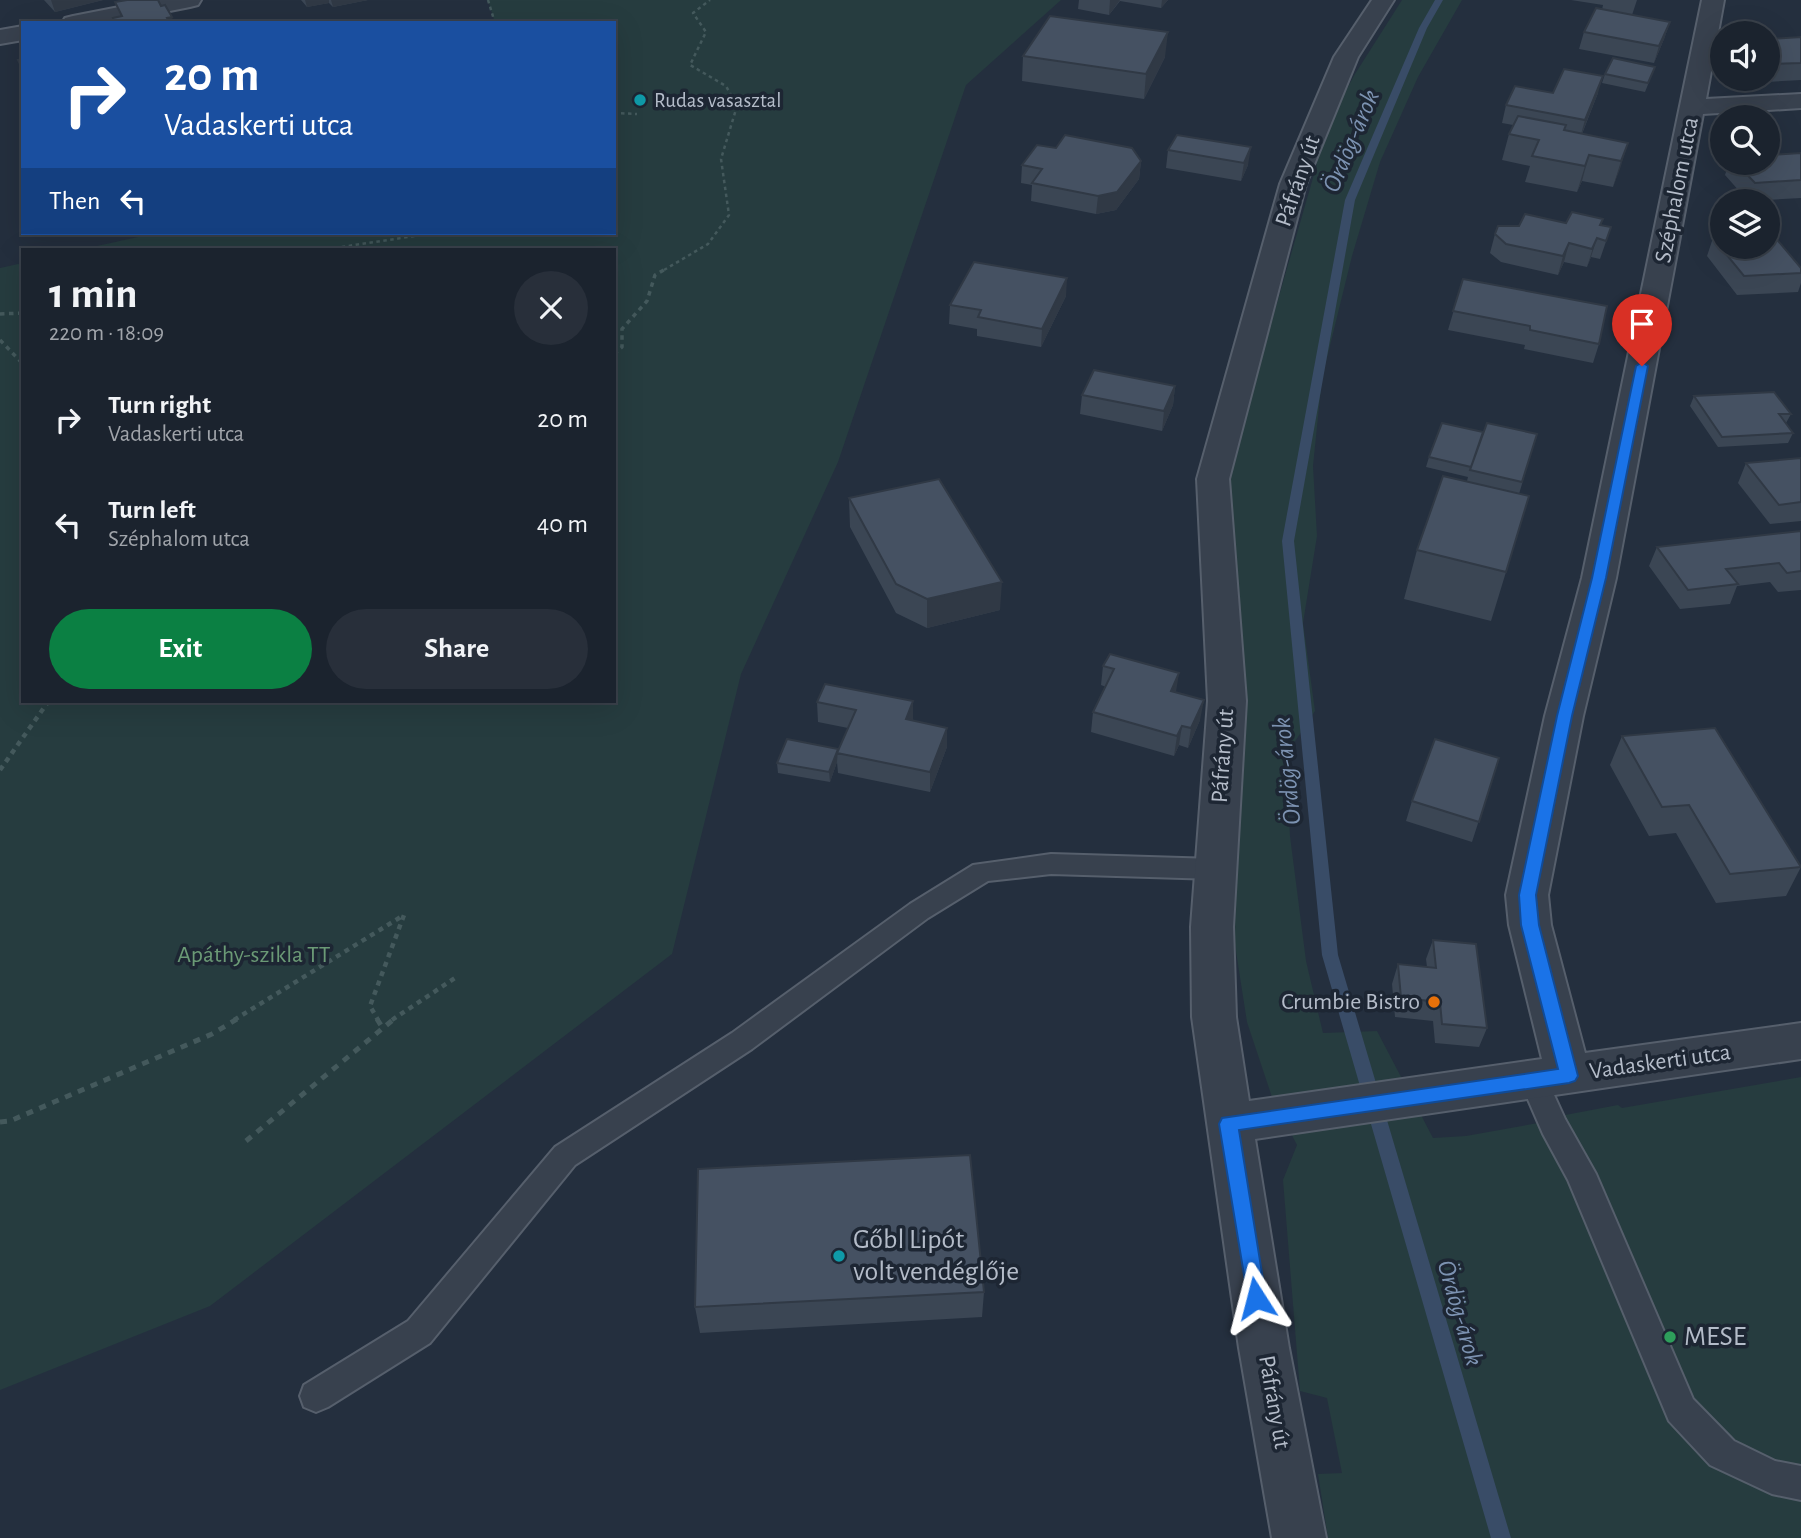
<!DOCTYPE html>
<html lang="en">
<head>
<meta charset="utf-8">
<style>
	body { margin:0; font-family:"Alegreya Sans",sans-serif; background:#282f3a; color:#f1f3f6; height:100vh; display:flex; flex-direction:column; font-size:26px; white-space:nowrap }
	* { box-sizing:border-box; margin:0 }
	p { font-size:23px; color:#a0a4aa }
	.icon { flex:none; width:38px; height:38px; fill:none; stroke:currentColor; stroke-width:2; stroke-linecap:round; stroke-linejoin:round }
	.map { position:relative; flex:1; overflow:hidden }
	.side { position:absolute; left:21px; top:248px; width:595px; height:455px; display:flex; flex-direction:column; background:#1b232e; border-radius:0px; box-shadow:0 7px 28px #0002,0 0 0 2px #39404a }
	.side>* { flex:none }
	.guide { position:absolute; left:21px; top:21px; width:595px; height:214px; border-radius:0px; box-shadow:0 7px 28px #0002,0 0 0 2px #39404a; background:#1a4fa0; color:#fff; overflow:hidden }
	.tools { position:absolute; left:1710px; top:21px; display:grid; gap:14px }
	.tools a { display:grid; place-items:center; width:70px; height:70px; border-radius:50%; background:#1b232e; box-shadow:0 7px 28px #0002,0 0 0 2px #39404a; font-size:35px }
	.pin { position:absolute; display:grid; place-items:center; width:60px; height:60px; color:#fff; margin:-72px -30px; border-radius:50% 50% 50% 0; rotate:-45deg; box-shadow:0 0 7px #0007 }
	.pin .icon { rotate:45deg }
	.me { position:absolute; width:77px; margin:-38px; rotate:351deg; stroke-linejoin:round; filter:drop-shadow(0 0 5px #0008) }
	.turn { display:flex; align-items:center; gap:24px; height:147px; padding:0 28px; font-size:32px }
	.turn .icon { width:91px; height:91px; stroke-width:2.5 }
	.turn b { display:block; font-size:49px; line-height:60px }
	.then { display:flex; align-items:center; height:66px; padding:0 28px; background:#0003; gap:14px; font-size:26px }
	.round { display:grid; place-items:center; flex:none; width:74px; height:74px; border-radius:37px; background:#282f3a }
	.overview { display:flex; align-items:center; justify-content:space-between; height:119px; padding:0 28px }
	h1 { font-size:42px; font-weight:700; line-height:52px }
	.button { display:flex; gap:14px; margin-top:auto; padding:14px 28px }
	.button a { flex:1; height:80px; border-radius:42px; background:#0b8043; color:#fff; font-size:28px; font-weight:700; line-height:80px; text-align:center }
	.button a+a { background:#282f3a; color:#f1f3f6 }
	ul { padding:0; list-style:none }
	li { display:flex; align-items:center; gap:21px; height:105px; padding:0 28px }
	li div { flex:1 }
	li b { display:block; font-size:26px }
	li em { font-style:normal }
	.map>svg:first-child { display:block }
	.green { fill:#263c3f }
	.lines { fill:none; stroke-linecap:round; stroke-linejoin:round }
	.stream { fill:#394c67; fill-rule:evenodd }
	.service-casing { stroke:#565f6c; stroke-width:4 }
	.minor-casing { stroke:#565f6c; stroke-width:4 }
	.path-far3 { stroke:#44595c; stroke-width:2.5; stroke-dasharray:3.5 3.5; stroke-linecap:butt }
	.path-far2 { stroke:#44595c; stroke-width:3.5; stroke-dasharray:4.5 4.5; stroke-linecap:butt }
	.path-far1 { stroke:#44595c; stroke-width:4.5; stroke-dasharray:5 5; stroke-linecap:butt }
	.path { stroke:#44595c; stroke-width:5; stroke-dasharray:7 7; stroke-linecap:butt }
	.service { fill:#38414e; fill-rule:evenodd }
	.minor { fill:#38414e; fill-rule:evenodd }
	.wall { fill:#3b4654 }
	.shaded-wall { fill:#303945 }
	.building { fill:#455162; stroke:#303945; stroke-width:2 }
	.route { fill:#1a73e8; stroke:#114b97; stroke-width:2 }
	.culture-dot { fill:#0f9aa8; stroke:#1d2633; stroke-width:2.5 }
	.food-dot { fill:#e8710a; stroke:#1d2633; stroke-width:2.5 }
	.leisure-dot { fill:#2e9e5b; stroke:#1d2633; stroke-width:2.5 }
	.labels { text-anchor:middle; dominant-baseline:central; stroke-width:7; stroke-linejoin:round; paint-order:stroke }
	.far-poi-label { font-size:21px; fill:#b4bcc9; stroke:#1d2633; text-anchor:start }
	.street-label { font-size:24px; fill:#b4bcc9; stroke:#1d2633 }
	.park-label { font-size:24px; fill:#6b9a76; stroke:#1d2633 }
	.poi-label { font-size:24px; fill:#b4bcc9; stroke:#1d2633; text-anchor:end }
	.water-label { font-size:26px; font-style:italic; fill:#7c92b1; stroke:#1d2633 }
	.near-poi-label { font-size:28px; fill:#b4bcc9; stroke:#1d2633; text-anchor:start }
</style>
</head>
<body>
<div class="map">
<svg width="1801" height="1538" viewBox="0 0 1801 1538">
	<rect width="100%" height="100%" fill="#242f3e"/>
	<path class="green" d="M488 0H1061L966 85 838 462 741 674 672 954 210 1306 0 1390V268L23 263V702H614V250H79L156 233H614V23H495Z
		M1402 0H1462L1418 77 1380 162 1352 256 1322 378 1313 466 1317 536 1303 623 1315 711 1286 755 1290 836 1306 961 1323 1033 1377 1031 1433 1138 1466 1136 1561 1119 1560 1116 1618 1105 1622 1108 1801 1077V1538H1328L1318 1474 1342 1473 1327 1398 1300 1391 1283 1180 1297 1145 1272 1097 1247 1022 1230 913 1227 477 1317 164 1307 162 1355 74Z"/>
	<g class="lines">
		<path class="stream" d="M1435 0H1443L1427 28 1355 200 1294 541 1338 955 1511 1538H1491L1322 955 1282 541 1345 200 1419 28Z"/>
		<defs>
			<path id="service" d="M1051 854 1215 859 1224 862 1228 869 1224 876 1215 879 1051 874 988 881 928 918 752 1049 575 1165 430 1343 328 1407 316 1412 304 1407 300 1396 304 1385 408 1321 555 1147 732 1033 910 904 973 865Z
				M1534 1069 1544 1073 1565 1119 1596 1174 1693 1399 1734 1441 1775 1461 1801 1466V1500L1772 1494 1710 1465 1669 1421 1568 1180 1543 1134 1520 1081 1524 1073Z"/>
			<path id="minor" d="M155 0H201L198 5 190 7 109 23H62L65 18 73 16Z
				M1372 0H1394L1358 57 1306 184 1229 479 1246 701 1233 927 1236 1017 1249 1101 1542 1059 1509 925 1506 895 1545 716 1582 578 1702 0H1724L1706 99 1801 94V108L1703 114 1616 578 1583 716 1548 895 1551 925 1585 1053 1801 1023V1059L1255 1139 1289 1348 1326 1538H1272L1239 1348 1192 1017 1191 927 1208 701 1197 479 1280 184 1334 57Z
				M23 26V40L0 44V30Z"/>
		</defs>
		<use href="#service" class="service-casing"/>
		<use href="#minor" class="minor-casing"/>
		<path class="path-far3" d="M488 0 495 23
			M614 113 637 114
			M321 250 435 233
			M664 270 708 244 729 215 721 159 737 106 726 86 690 65 706 32 693 13 710 0"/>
		<path class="path-far2" d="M0 314 23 313
			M0 340 23 364
			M614 354 622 347V329L647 301 655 275 667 268"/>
		<path class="path-far1" d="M0 770 48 702
			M234 1020 404 915 370 1006 378 1020
			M392 1020 455 978"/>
		<path class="path" d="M377 1019 382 1027
			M0 1122 10 1121 212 1034 237 1019
			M246 1141 394 1019"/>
		<use href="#service" class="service"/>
		<use href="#minor" class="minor"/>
	</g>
	<path class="wall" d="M44 0H103L55 12Z
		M301 0H368L333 7 329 3 307 7Z
		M1079 0H1168L1161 8 1120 1 1109 15 1078 9Z
		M1571 0H1637L1632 15 1670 22 1664 39 1654 63 1579 49 1584 32 1602 10 1603 5Z
		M1801 37V80L1767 82 1764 79H1768V43L1769 39Z
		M1023 56 1165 57 1144 99 1022 81Z
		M1655 67 1645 92 1602 83 1605 74Z
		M1553 93H1598L1582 134 1628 143 1613 187 1582 181 1577 192 1525 182 1530 166 1502 160 1509 134 1513 125 1502 123 1506 105Z
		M1177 135 1248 165 1241 181 1166 168 1168 150Z
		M1056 148 1141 161 1139 179 1116 210 1096 214 1031 201 1032 185 1021 183 1022 165Z
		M1801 153V198L1748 201 1725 175 1729 163H1736Z
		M1566 223 1601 225 1611 227 1600 259 1591 257 1587 267 1564 262 1558 275 1501 262 1490 253 1495 234 1519 226Z
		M1717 226H1722V247L1801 268V283L1798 292 1737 295 1707 256Z
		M1463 279 1599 344 1593 363 1524 349 1525 345 1448 330Z
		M1066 296 1041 347 977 336V329L949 324 950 305Z
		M1175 386 1173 405 1162 431 1080 414 1082 395Z
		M1694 396 1791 414 1786 423 1793 433 1788 443 1718 447 1690 406Z
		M1483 432 1537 434 1519 494 1506 572 1491 621 1404 599 1417 550 1467 481 1468 477 1426 467 1429 457Z
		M1801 458V521L1770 524 1738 483 1746 463Z
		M849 498 1000 610 927 628 896 613 850 527Z
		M1801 531V590L1778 592 1770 582 1737 586 1730 604 1680 609 1649 566 1657 547Z
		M1110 654 1176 693 1200 720 1188 748 1179 745 1174 756 1091 732 1093 712 1106 687 1101 685 1103 666Z
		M817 702 913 721 947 747 930 792 838 773 837 762 830 782 778 773 777 763 838 751 848 728 818 722Z
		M1622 736 1801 867 1786 896 1716 903 1676 833 1649 836 1610 765Z
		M1499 758 1472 842 1406 821 1412 801Z
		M1433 940 1487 1028 1479 1047 1435 1043 1433 1021 1395 1017 1392 984 1398 964 1427 967 1426 959Z
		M984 1292 982 1317 700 1333 695 1307Z"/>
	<path class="shaded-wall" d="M51 0H103L55 12Z
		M305 0H329V3L307 7Z
		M331 0H368L333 7Z
		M1110 0H1120L1109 15Z
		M1162 0H1168L1161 8Z
		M172 17 174 23H169L167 18Z
		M1670 22 1664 39 1654 63 1659 46Z
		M1168 32 1165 57 1144 99 1146 74Z
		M1603 76 1598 93 1580 138 1585 120Z
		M1628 143 1620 169 1613 187 1621 161Z
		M1251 147 1248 165 1241 181 1244 163Z
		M1589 155 1582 181 1577 192 1585 166Z
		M1141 161 1139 179 1116 210 1096 214 1098 196Z
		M1603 219 1591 257 1587 267 1600 225Z
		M1569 243 1564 262 1558 275 1563 256Z
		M1067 278 1066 296 1041 347 1042 329Z
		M1175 386 1173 405 1162 431 1164 411Z
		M1002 582 1000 610 927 628V599Z
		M1179 673 1176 692 1171 691Z
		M1204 700 1200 720 1188 748 1191 728Z
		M913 701V721L906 719Z
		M1182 726 1179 745 1174 756 1177 736Z
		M947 728V747L930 792V772Z
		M838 749 837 762 830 782 829 772Z"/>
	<path class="building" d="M127 0H158L161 6 165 5 172 17 167 18 170 23H116L113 18 122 16 115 2Z
		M1596 8 1670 22 1659 46 1584 32Z
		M1050 16 1168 32 1146 74 1023 56Z
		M1801 37V63L1773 64 1768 59V46L1776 45 1769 39Z
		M1613 58 1655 67 1648 83 1605 74Z
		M23 59V70L18 60Z
		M1564 69 1603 76 1585 120 1506 105 1515 86 1553 93Z
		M1518 116 1566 125 1564 130 1628 143 1621 161 1589 155 1585 166 1532 156 1539 140 1509 134Z
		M1065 135 1132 148 1141 161 1117 192 1098 196 1032 183 1042 169 1022 165 1037 145 1056 148Z
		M1177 135 1251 147 1244 163 1168 150Z
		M1801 153V180L1755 183 1736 163H1768V155Z
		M1572 212 1603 219 1600 225 1611 227 1606 241 1597 238 1592 249 1569 243 1563 256 1506 244 1495 234 1498 226H1519L1525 214 1566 223Z
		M1717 226H1722V233Z
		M1768 236H1774L1801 268V273L1744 276 1713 238 1722 237V247H1768Z
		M974 262 1067 278 1042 329 978 317 981 310 950 305Z
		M1463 279 1607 306 1599 344 1530 330V326L1453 311Z
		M1094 370 1175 386 1164 411 1082 395Z
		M1774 392 1791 414H1779L1793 433 1722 437 1694 396Z
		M1442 423 1483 432 1471 467 1429 457Z
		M1487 423 1537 434 1522 482 1470 470Z
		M1801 458V502L1779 505 1746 463Z
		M1443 476 1529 496 1506 572 1417 550Z
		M939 479 1002 582 927 599 896 584 849 498Z
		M1801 531V571L1787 573 1779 563 1726 569 1738 584 1688 590 1657 547Z
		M1110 654 1179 673 1171 691 1204 700 1191 728 1182 726 1177 736 1093 712 1114 669 1103 666Z
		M825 684 913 701 906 719 947 728 930 772 837 753 856 710 817 702Z
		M1715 728 1801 867 1730 874 1689 805 1662 807 1622 736Z
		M787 739 838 749 829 772 777 763Z
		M1435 739 1499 758 1479 822 1412 801Z
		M1433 940 1476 944 1487 1028 1442 1024 1440 1002 1401 998 1398 964 1436 968Z
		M970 1155 984 1292 695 1307 698 1169Z"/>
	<path class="route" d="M1642 362 1648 366 1606 578 1572 716 1536 895 1539 925 1578 1076 1575 1081 1569 1083 1239 1130 1266 1298 1263 1305 1256 1308 1249 1305 1219 1124 1222 1118 1558 1069 1521 925 1519 895 1557 716 1592 578 1636 366Z"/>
	<g class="culture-dot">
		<circle cx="640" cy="100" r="7"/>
		<circle cx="839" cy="1256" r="7"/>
	</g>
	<circle class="food-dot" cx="1434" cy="1002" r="7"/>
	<circle class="leisure-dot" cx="1670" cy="1337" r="7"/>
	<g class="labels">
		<g class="far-poi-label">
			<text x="654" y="100">Rudas vasasztal</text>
		</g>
		<g class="street-label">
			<text transform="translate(1298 181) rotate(-71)">Páfrány út</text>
			<text transform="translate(1677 190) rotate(-79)">Széphalom utca</text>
			<text transform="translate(1223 756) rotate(-86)">Páfrány út</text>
			<text transform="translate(1660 1062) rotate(-8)">Vadaskerti utca</text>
			<text transform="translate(1274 1402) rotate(80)">Páfrány út</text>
		</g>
		<g class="park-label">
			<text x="254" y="955">Apáthy-szikla TT</text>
		</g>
		<g class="poi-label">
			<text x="1420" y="1002">Crumbie Bistro</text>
		</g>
		<g class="water-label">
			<text transform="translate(1351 141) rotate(-67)">Ördög-árok</text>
			<text transform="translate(1287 771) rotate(-96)">Ördög-árok</text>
			<text transform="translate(1460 1313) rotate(74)">Ördög-árok</text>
		</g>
		<g class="near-poi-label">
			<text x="853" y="1240">Gőbl Lipót<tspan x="853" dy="32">volt vendéglője</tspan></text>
			<text x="1684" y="1337">MESE</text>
		</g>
	</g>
</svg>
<div class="tools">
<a><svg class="icon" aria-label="sound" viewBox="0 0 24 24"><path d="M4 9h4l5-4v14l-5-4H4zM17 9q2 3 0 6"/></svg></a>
<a><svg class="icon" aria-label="search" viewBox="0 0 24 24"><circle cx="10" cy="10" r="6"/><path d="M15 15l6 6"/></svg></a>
<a><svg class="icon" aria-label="layers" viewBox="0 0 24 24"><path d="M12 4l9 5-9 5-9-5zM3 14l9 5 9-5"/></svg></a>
</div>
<div class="pin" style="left:1642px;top:366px;background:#d93025"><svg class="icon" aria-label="arrive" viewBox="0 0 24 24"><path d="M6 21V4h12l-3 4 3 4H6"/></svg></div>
<svg class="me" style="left:1256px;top:1298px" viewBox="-20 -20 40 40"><path d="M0-17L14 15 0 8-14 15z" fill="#1a73e8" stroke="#fff" stroke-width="4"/></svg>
<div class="guide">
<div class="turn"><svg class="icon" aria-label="right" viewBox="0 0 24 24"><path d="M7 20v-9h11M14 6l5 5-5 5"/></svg><div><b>20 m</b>Vadaskerti utca</div></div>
<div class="then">Then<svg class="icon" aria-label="left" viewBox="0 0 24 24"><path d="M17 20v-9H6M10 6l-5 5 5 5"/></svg></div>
</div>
<section class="side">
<div class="overview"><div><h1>1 min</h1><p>220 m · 18:09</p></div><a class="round"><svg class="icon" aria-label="close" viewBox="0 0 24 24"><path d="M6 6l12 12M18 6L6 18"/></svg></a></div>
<ul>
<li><svg class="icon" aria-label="right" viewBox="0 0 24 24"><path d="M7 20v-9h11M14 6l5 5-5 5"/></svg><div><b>Turn right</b><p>Vadaskerti utca</p></div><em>20 m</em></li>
<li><svg class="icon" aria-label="left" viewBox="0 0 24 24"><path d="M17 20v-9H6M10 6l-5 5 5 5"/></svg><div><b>Turn left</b><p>Széphalom utca</p></div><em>40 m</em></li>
</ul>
<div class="button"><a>Exit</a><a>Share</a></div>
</section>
</div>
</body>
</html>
